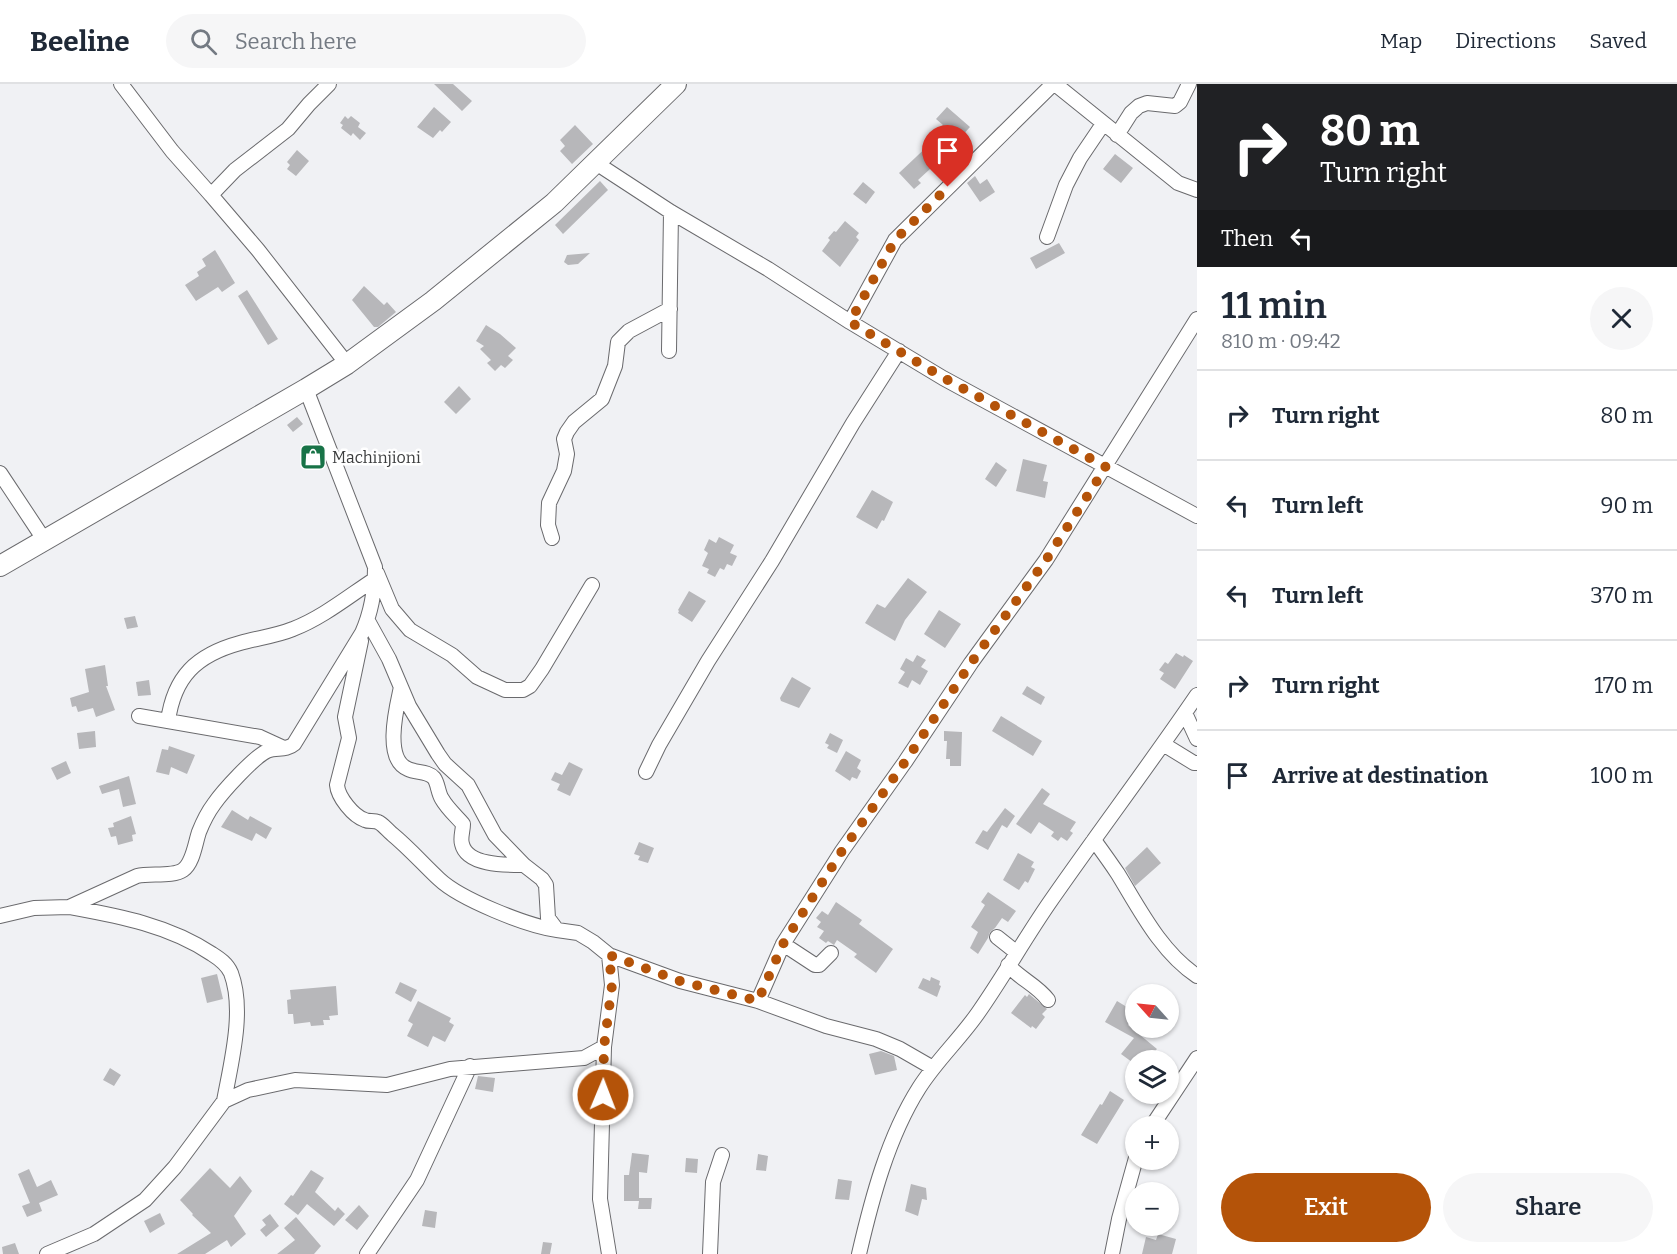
<!DOCTYPE html>
<html lang="en">
<head>
<meta charset="utf-8">
<style>
	body { margin:0; font-family:Bitter,serif; background:#f6f6f7; color:#1f2937; height:100vh; display:flex; flex-direction:column; font-size:22px; white-space:nowrap }
	* { box-sizing:border-box; margin:0 }
	p { font-size:20px; color:#747a83 }
	.icon { flex:none; width:33px; height:33px; fill:none; stroke:currentColor; stroke-width:2; stroke-linecap:round; stroke-linejoin:round }
	.map { position:relative; flex:1; overflow:hidden }
	.sheet { display:flex; flex-direction:column; background:#fff; width:480px }
	.sheet>* { flex:none }
	.hud { background:#202124; color:#fff; overflow:hidden }
	.needle { width:39px; rotate:297deg }
	.buttons { position:absolute; left:1125px; top:900px; display:grid; gap:12px }
	.buttons a { display:grid; place-items:center; width:54px; height:54px; border-radius:50%; background:#fff; box-shadow:0 2px 4px #0004; font-size:30px }
	.pin { position:absolute; display:grid; place-items:center; width:51px; height:51px; color:#fff; margin:-62px -26px; border-radius:50% 50% 50% 0; rotate:-45deg; box-shadow:0 0 6px #0007 }
	.pin .icon { rotate:45deg }
	.me { position:absolute; width:66px; margin:-33px; rotate:1deg; stroke-linejoin:round; filter:drop-shadow(0 0 4px #0008) }
	.turn { display:flex; align-items:center; gap:21px; height:126px; padding:0 24px; font-size:27px }
	.turn .icon { width:78px; height:78px; stroke-width:2.5 }
	.turn b { display:block; font-size:42px; line-height:51px }
	.then { display:flex; align-items:center; height:57px; padding:0 24px; background:#0003; gap:12px; font-size:22px }
	.round { display:grid; place-items:center; flex:none; width:63px; height:63px; border-radius:32px; background:#f6f6f7 }
	.overview { display:flex; align-items:center; justify-content:space-between; height:102px; padding:0 24px }
	h1 { font-size:36px; font-weight:600; line-height:45px }
	.cta { display:flex; gap:12px; margin-top:auto; padding:12px 24px }
	.cta a { flex:1; height:69px; border-radius:36px; background:#b45309; color:#fff; font-size:24px; font-weight:600; line-height:69px; text-align:center }
	.cta a+a { background:#f6f6f7; color:#1f2937 }
	ul { padding:0; list-style:none }
	li { display:flex; align-items:center; gap:18px; height:90px; padding:0 24px; border-top:2px solid #e0e1e3 }
	li div { flex:1 }
	li b { display:block; font-size:22px }
	li em { font-style:normal }
	header { display:flex; align-items:center; gap:36px; box-sizing:border-box; height:84px; padding:0 30px; background:#fff; border-bottom:2px solid #e0e1e3 }
	header strong { font-size:28px }
	nav { display:flex; gap:33px; margin-inline-start:auto; font-size:21px }
	.search { width:420px; height:54px; background:#f6f6f7; display:flex; align-items:center; gap:15px; box-sizing:border-box; padding:0 21px; border-radius:33px; color:#747a83; font-size:22px }
	main { display:flex; flex:1; min-height:0 }
	.map>svg:first-child { display:block }
	.building { fill:#b7b7ba }
	.lines { fill:none; stroke-linecap:round; stroke-linejoin:round }
	.street-casing { stroke:#6a6a6d; stroke-width:16 }
	.secondary-casing { stroke:#6a6a6d; stroke-width:22 }
	.street { stroke:#fff; stroke-width:14 }
	.secondary { stroke:#fff; stroke-width:20 }
	.route { stroke:#b45309; stroke-width:10; stroke-dasharray:0 18 }
	.labels { text-anchor:middle; dominant-baseline:central; stroke-width:5; stroke-linejoin:round; paint-order:stroke }
	.poi-label { font-size:16px; fill:#3c3d3e; stroke:#fff; text-anchor:start }
</style>
</head>
<body>
<header>
<strong>Beeline</strong>
<div class="search"><svg class="icon" aria-label="search" viewBox="0 0 24 24"><circle cx="10" cy="10" r="6"/><path d="M15 15l6 6"/></svg>Search here</div>
<nav><a>Map</a><a>Directions</a><a>Saved</a></nav>
</header>
<main>
<div class="map">
<svg width="1197" height="1170" viewBox="0 0 1197 1170">
	<rect width="100%" height="100%" fill="#f0f1f4"/>
	<path class="building" d="M434 0H453L472 17 462 27Z
		M434 23 451 38 442 48 440 46 433 54 417 43Z
		M947 23 970 43 941 75 918 96 921 99 914 105 899 89 933 57 931 55 943 41 936 35Z
		M345 32 348 35 351 32 360 39 358 43 366 49 360 56 353 49 351 52 341 44 343 41 340 39Z
		M575 41 593 60 572 80 560 67 565 62 560 56Z
		M297 66 309 77 296 92 287 85 290 81 287 78Z
		M1115 70 1133 84 1121 99 1103 85Z
		M975 92 980 100 987 95 995 108 980 118 967 99Z
		M600 97 608 106 563 150 555 141Z
		M863 98 875 108 866 120 853 110Z
		M845 137 859 149 856 153 859 156 840 183 822 167 830 156 828 154 834 147 836 148Z
		M1059 159 1065 169 1036 185 1030 174Z
		M215 166 235 199 222 208 218 203 196 217 185 201 199 192 197 188 206 182 202 175Z
		M590 169 578 180 568 181 564 178 567 171Z
		M364 202 384 221 387 218 396 228 378 243H374L352 216Z
		M247 206 278 255 268 261 238 212Z
		M486 241 500 250 516 264 508 272 513 276 505 284 501 281 495 287 487 279 491 276 480 265 484 262 476 257Z
		M459 302 471 315 456 330 444 318Z
		M297 333 303 340 293 348 287 341Z
		M1023 375 1047 381 1043 397 1048 398 1045 414 1016 407Z
		M996 378 1007 386 996 403 985 395Z
		M872 406 893 418 884 437 882 436 877 445 856 433Z
		M719 453 734 461 730 469 737 472 732 482 727 480 724 486 720 484 715 493 707 489 709 485 702 482 708 469 704 466 709 455 716 459Z
		M908 494 927 508 905 536 895 557 865 539 877 520 885 524Z
		M689 507 706 517 692 538 678 529 679 527 678 526Z
		M939 526 961 540 945 564 924 550Z
		M135 532 138 543 127 545 124 534Z
		M1176 569 1183 573 1184 571 1193 577 1175 605 1160 595 1164 589 1159 586 1165 578 1168 580Z
		M917 571 926 576 921 583 928 587 920 601 912 596 908 604 898 599 905 588 900 585 906 574 913 578Z
		M105 581 108 602H106L115 626 96 633 93 624 78 628 76 622 72 623 70 614 89 608 85 585Z
		M792 593 811 604 799 624 781 617 780 614Z
		M149 596 151 611 138 612 136 598Z
		M1027 602 1045 613 1041 621 1022 610Z
		M1001 632 1042 657 1033 672 992 647Z
		M95 647 96 663 79 665 77 649Z
		M944 647 962 648 961 682H950V675H946L947 657H944Z
		M830 649 843 656 837 669 827 664 829 661 825 659Z
		M169 662 195 671 187 690 171 683 169 691 156 688 162 665 168 666Z
		M846 667 861 676 857 684 861 687 857 695 852 693 850 697 835 687Z
		M66 677 71 689 57 696 51 684Z
		M569 678 583 685 570 712 557 706 560 700 551 696 555 688 562 691Z
		M129 692 136 720 123 723 119 705 102 710 99 702Z
		M1042 704 1050 710 1043 720 1076 738 1070 747 1073 749 1067 757 1061 753 1058 757 1051 752 1054 748 1039 738 1031 750 1016 740Z
		M1005 724 1015 732 1007 744 1002 741 988 766 975 759 983 746 987 748Z
		M232 726 248 736 250 732 272 744 266 755 256 749 252 757 221 743Z
		M131 732 136 750 132 751 133 757 118 761 116 752 111 753 108 744 114 743 113 739Z
		M639 758 654 764 648 779 638 776 640 772 634 770Z
		M1147 763 1161 779 1135 802 1125 784Z
		M1018 769 1034 778 1031 783 1035 785 1028 799 1025 797 1019 806 1003 796Z
		M988 808 1016 827 1008 838 1002 834 995 844 990 848 988 854 978 870 970 864 978 848 971 843 985 821 981 818Z
		M836 818 862 836 859 840 893 865 876 889 854 873 857 870 837 856 834 861 828 857 826 859 819 854 824 847 817 843 821 838 816 834 822 827 828 831Z
		M217 890 223 915 207 919 201 894Z
		M931 893 940 897 939 901 941 902 937 913 918 904 923 894 930 897Z
		M400 898 417 906 411 918 395 909Z
		M336 902 338 931 329 932 330 936H323L324 941 311 942 310 938 294 940 293 930H288L287 916 291 915 290 906Z
		M1029 910 1047 925 1042 930 1045 933 1036 945 1032 942 1031 944 1011 929 1025 911 1027 913Z
		M418 917 451 934 449 938 454 941 445 958 433 952 428 963 407 952 413 940 408 937Z
		M1117 917 1135 928 1128 941 1157 965 1147 976H1136V981L1121 970 1134 954 1105 938Z
		M881 967 894 972 897 986 875 991 869 970Z
		M110 984 121 991 114 1002 103 996Z
		M478 992 495 994 493 1008 475 1005Z
		M1110 1007 1124 1016 1097 1060 1081 1051 1100 1020 1102 1021Z
		M632 1069 649 1071 647 1089 639 1088V1114H652L651 1125H638L639 1117H624V1091H629Z
		M758 1070 768 1072 766 1087 756 1086Z
		M686 1074 698 1075 697 1089 685 1088Z
		M210 1084 230 1104 240 1092 252 1107 234 1132 246 1150 231 1163 227 1156 205 1170H177L211 1149 192 1131 193 1130 180 1116Z
		M29 1085 37 1103 51 1096 58 1111 39 1119 42 1127 27 1133 22 1122 30 1119 18 1090Z
		M311 1086 324 1094 315 1108 335 1127 338 1123 345 1130 334 1142 307 1120 298 1131 284 1120 291 1111 293 1112Z
		M838 1095 852 1097 849 1116 835 1115Z
		M911 1100 926 1104 927 1116 922 1115 918 1132 905 1127Z
		M359 1121 369 1132 357 1146 345 1136Z
		M425 1126 437 1128 435 1144 422 1142Z
		M160 1129 165 1140 150 1149 144 1137Z
		M270 1130 279 1142 266 1153 260 1146 266 1141 262 1136Z
		M296 1133 321 1162 314 1170H277L295 1156 284 1144Z
		M1158 1150 1176 1155 1172 1170H1142L1146 1153 1156 1156Z
		M543 1158 552 1159 550 1170H541Z
		M15 1159 19 1170H3L2 1163Z"/>
	<g class="lines">
		<defs>
			<path id="street" d="M121 0 172 67 211 111
				M329 0 309 20 288 45 235 86 211 111 258 166 347 280
				M1055 0 1178 99 1197 106
				M1117 51 1131 29 1139 22 1147 19 1175 22 1180 18 1189 0
				M596 79 671 128 768 185 850 238 943 294 1197 432
				M1047 153 1066 101 1080 74 1103 40
				M850 238 895 156 1053 0
				M669 267 671 128
				M0 389 45 457
				M552 454 548 441 549 419 564 387 567 370 564 355 567 348 574 338 602 315 615 282 618 258 629 247 670 225
				M377 489 392 525 410 546 452 571 477 593 505 606H523L530 602 542 585 592 501
				M368 537 389 575 409 622 438 670 445 680 468 701 495 751 524 781 542 795 546 801 548 834 557 846 578 849 593 858 609 871 680 897 758 917 826 942 876 955 900 965 933 984
				M361 557 345 633 349 654 337 701C338 713 353 732 365 736 369 738 374 736 378 738 383 740 388 747 392 750 409 764 423 780 439 795 460 815 527 842 557 846
				M401 603C397 622 383 675 408 685 416 689 428 687 434 694 438 699 438 709 442 715 447 724 456 732 463 740 463 747 460 754 462 760 467 782 507 781 524 781
				M1185 629 1197 655
				M139 632 260 653 284 664
				M168 637C174 593 196 571 240 559 257 554 276 552 293 545 322 534 349 512 375 495
				M1163 660 1194 679H1197
				M646 688 659 661 708 577 772 477 853 339 899 267
				M1094 756C1102 767 1110 778 1118 790 1140 826 1161 868 1197 892
				M69 823C118 832 169 841 212 870 220 875 227 880 231 889 245 926 231 979 224 1017
				M0 832 34 824 69 823 137 792C150 789 173 793 183 786 193 779 195 760 199 748 203 738 208 728 214 720 223 707 254 673 267 667 276 663 286 667 294 660L362 549C371 529 375 505 375 483L306 305
				M997 853 1016 868
				M783 860 815 881H819L831 869
				M1008 881C1020 895 1037 901 1048 916
				M758 917 783 860 842 767 905 678 971 579 1046 476 1197 235
				M1152 1042 1197 974
				M47 1170 94 1150 145 1116 175 1083 224 1017 248 1006 295 996 387 1001 450 985 584 974 604 963
				M367 1170 417 1096 470 982
				M609 1170 600 1115 604 963 612 901 609 871
				M710 1170 713 1098 722 1071
				M859 1170C872 1114 888 1053 919 1004 936 977 960 955 978 929 1004 892 1026 852 1052 815 1100 746 1150 680 1197 611
				M1112 1170 1119 1135 1136 1074"/>
			<path id="secondary" d="M0 482 306 305 347 280 433 217 554 119 676 0"/>
		</defs>
		<use href="#street" class="street-casing"/>
		<use href="#secondary" class="secondary-casing"/>
		<use href="#street" class="street"/>
		<use href="#secondary" class="secondary"/>
	</g>
	<g class="lines">
		<path class="route" d="M603 1011 604 963 612 901 609 871 680 897 758 917 783 860 842 767 905 678 971 579 1046 476 1106 383 944 294 850 238 895 156 948 103"/>
	</g>
	<defs>
		<symbol id="shop-square" viewBox="-11 -11 22 22"><rect x="-9" y="-9" width="18" height="18" rx="4" fill="#187347" stroke="#fff"/><path d="M-5-2.5h2.3a2.7 3.5 0 0 1 5.4 0H5L5.5 6h-11ZM-1.5-2.5h3a1.5 2.3 0 0 0-3 0Z" fill="#fff"/></symbol>
	</defs>
	<g fill-rule="evenodd">
		<use href="#shop-square" x="298" y="358" width="30" height="30"/>
	</g>
	<g class="labels">
		<g class="poi-label">
			<text x="332" y="373">Machinjioni</text>
		</g>
	</g>
</svg>
<div class="buttons">
<a><svg class="needle" viewBox="-14 -14 28 28"><path d="M0-13l5 13h-10z" fill="#e53935"/><path d="M0 13l5-13h-10z" fill="#747a83"/></svg></a>
<a><svg class="icon" aria-label="layers" viewBox="0 0 24 24"><path d="M12 4l9 5-9 5-9-5zM3 14l9 5 9-5"/></svg></a>
<a>+</a>
<a>−</a>
</div>
<div class="pin" style="left:948px;top:103px;background:#d93025"><svg class="icon" aria-label="arrive" viewBox="0 0 24 24"><path d="M6 21V4h12l-3 4 3 4H6"/></svg></div>
<svg class="me" style="left:603px;top:1011px" viewBox="-20 -20 40 40"><circle r="17" fill="#b45309" stroke="#fff" stroke-width="3"/><path d="M0-11L8 9 0 5-8 9z" fill="#fff"/></svg>
</div>
<section class="sheet">
<div class="hud">
<div class="turn"><svg class="icon" aria-label="right" viewBox="0 0 24 24"><path d="M7 20v-9h11M14 6l5 5-5 5"/></svg><div><b>80 m</b>Turn right</div></div>
<div class="then">Then<svg class="icon" aria-label="left" viewBox="0 0 24 24"><path d="M17 20v-9H6M10 6l-5 5 5 5"/></svg></div>
</div>
<div class="overview"><div><h1>11 min</h1><p>810 m · 09:42</p></div><a class="round"><svg class="icon" aria-label="close" viewBox="0 0 24 24"><path d="M6 6l12 12M18 6L6 18"/></svg></a></div>
<ul>
<li><svg class="icon" aria-label="right" viewBox="0 0 24 24"><path d="M7 20v-9h11M14 6l5 5-5 5"/></svg><div><b>Turn right</b></div><em>80 m</em></li>
<li><svg class="icon" aria-label="left" viewBox="0 0 24 24"><path d="M17 20v-9H6M10 6l-5 5 5 5"/></svg><div><b>Turn left</b></div><em>90 m</em></li>
<li><svg class="icon" aria-label="left" viewBox="0 0 24 24"><path d="M17 20v-9H6M10 6l-5 5 5 5"/></svg><div><b>Turn left</b></div><em>370 m</em></li>
<li><svg class="icon" aria-label="right" viewBox="0 0 24 24"><path d="M7 20v-9h11M14 6l5 5-5 5"/></svg><div><b>Turn right</b></div><em>170 m</em></li>
<li><svg class="icon" aria-label="arrive" viewBox="0 0 24 24"><path d="M6 21V4h12l-3 4 3 4H6"/></svg><div><b>Arrive at destination</b></div><em>100 m</em></li>
</ul>
<div class="cta"><a>Exit</a><a>Share</a></div>
</section>
</main>
</body>
</html>
